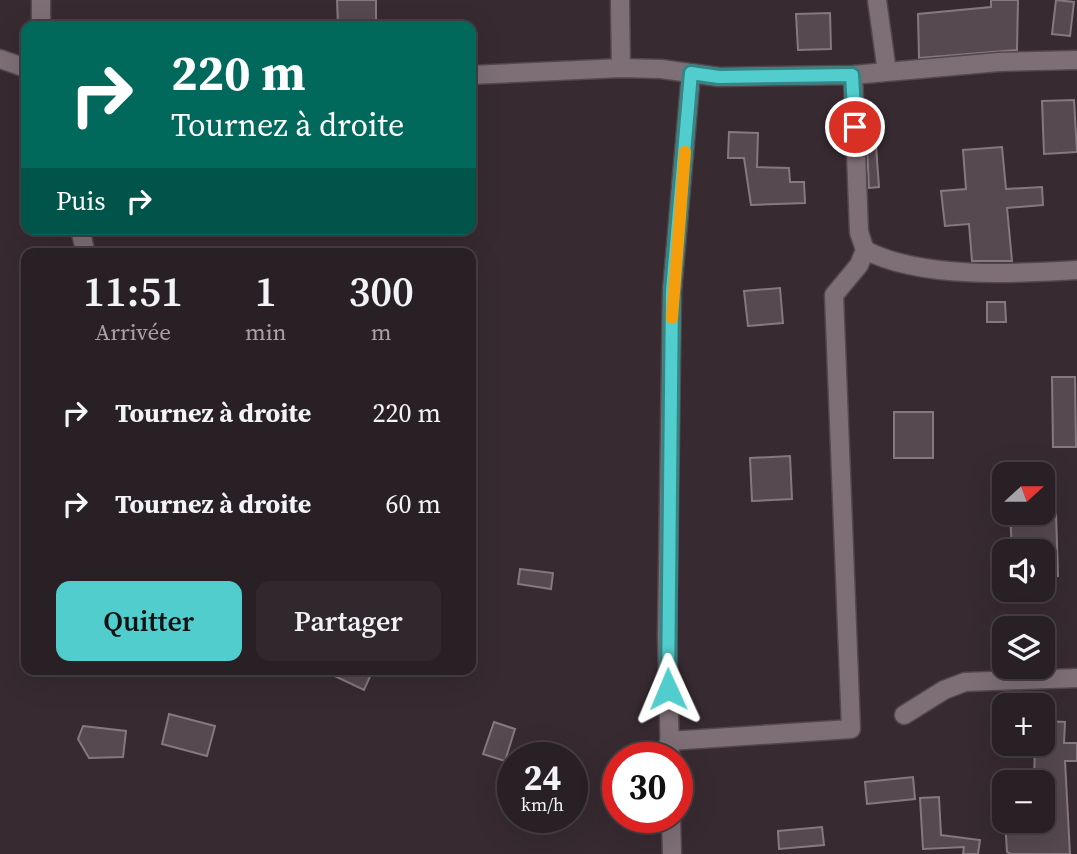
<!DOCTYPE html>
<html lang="fr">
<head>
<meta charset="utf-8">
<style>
	body { margin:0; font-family:"Source Serif 4",serif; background:#31282d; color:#f1f3f6; height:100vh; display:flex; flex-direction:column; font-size:26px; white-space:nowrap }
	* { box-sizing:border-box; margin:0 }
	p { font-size:23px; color:#a5a3a7 }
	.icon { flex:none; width:38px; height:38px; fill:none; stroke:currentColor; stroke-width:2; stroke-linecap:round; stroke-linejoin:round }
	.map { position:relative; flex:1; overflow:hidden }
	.panel { position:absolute; left:21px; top:248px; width:455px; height:427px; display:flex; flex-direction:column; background:#292025; border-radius:14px; box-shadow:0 7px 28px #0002,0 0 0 2px #453e42 }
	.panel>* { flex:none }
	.hud { position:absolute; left:21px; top:21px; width:455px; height:214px; border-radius:14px; box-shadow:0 7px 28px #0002,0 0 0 2px #453e42; background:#00695c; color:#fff; overflow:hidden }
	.needle { width:46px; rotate:69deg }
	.buttons { position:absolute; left:992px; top:462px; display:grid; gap:14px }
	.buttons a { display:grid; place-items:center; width:63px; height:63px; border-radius:14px; background:#292025; box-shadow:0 7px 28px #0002,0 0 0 2px #453e42; font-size:35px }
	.speed { position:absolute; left:497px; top:742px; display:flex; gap:14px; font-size:35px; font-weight:700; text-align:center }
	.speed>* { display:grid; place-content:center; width:91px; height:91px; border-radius:50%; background:#292025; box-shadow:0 7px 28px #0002,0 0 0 2px #453e42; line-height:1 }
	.speed small { font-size:18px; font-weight:400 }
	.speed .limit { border:10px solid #d22; background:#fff; color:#111 }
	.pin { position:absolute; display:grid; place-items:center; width:60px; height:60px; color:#fff; margin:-30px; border:4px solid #fff; border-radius:50%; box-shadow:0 2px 7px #0007 }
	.me { position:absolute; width:77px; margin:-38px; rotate:359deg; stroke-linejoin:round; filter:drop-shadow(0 0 5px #0008) }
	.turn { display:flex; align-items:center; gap:24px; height:147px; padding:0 35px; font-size:32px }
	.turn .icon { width:91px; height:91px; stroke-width:2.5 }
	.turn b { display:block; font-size:49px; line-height:60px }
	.then { display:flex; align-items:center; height:66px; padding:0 35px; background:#0003; gap:14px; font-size:26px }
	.eta { display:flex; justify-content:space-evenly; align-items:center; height:119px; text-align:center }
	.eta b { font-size:42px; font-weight:600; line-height:49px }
	.button { display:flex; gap:14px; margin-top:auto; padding:14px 35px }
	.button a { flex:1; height:80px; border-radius:14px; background:#52cdcd; color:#111; font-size:28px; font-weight:600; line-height:80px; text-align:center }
	.button a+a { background:#31282d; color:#f1f3f6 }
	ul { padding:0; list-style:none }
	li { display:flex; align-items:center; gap:21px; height:91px; padding:0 35px }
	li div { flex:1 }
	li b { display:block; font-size:26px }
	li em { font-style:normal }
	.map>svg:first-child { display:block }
	.building { fill:#564950; stroke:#86787f; stroke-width:2 }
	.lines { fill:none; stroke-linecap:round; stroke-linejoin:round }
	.minor-casing { stroke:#53484e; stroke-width:21 }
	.minor { stroke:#7e6f77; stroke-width:18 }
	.route-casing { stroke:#358585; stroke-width:18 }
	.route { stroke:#52cdcd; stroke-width:12 }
	.slow { stroke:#f59e0b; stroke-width:12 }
</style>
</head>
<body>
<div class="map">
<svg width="1077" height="854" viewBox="0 0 1077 854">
	<rect width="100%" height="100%" fill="#372b31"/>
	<path class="building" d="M337 0H376V26H338Z
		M991 0H1018L1017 50 919 58 918 14 991 7Z
		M1056 0 1074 2 1070 36 1052 34Z
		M830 13 831 49 798 50 796 14Z
		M1074 100 1077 152 1044 154 1042 101Z
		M729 132 758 133 757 167 789 168 790 182H804L805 203 751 205 744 158H728Z
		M876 145 879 187 869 188 867 146Z
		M1002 147 1006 189 1042 187 1043 205 1007 208 1012 261H972L969 224 945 226 941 191 966 189 963 150Z
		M780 288 783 323 748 326 744 291Z
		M987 302H1005L1006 322H987Z
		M1052 377H1075L1076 447H1053Z
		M894 412H933V458H894Z
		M790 456 792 499 752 501 750 458Z
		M1010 513H1056L1058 576 1043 577V551H1012Z
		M520 569 553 573 551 589 518 584Z
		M322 670H373L364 690Z
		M169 714 215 726 207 756 162 744Z
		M1043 721 1065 722 1064 743H1077V761H1065L1070 854H1011L1007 852 1005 821H1043V782H1034L1035 744H1043Z
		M494 722 515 729 505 761 483 754Z
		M83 726 126 731 123 757 89 758 78 739Z
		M913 777 915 799 867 804 865 782Z
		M939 797 941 835 980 840 978 854H963L964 847 923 849 920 798Z
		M822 827 824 845 779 849 778 831Z"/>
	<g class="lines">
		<defs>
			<path id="minor" d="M41 0V26
				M620 0 621 68
				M877 0 887 72
				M0 59 26 68
				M471 75 621 68 661 69 719 77 853 75 999 62 1077 60
				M853 75 859 232 865 250C921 279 1014 274 1077 270
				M80 229 86 254
				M904 715 944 690 965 682 1077 678
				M669 741 851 729 834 295 859 265 865 250
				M670 758 667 636 672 291 691 73
				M671 817 672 854"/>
		</defs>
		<use href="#minor" class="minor-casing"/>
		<use href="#minor" class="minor"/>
	</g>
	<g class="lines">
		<defs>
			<path id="route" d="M668 689 672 291 691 73 719 77 852 75 855 127"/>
		</defs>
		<use href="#route" class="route-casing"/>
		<use href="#route" class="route"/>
		<path class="slow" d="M672 318 685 152"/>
	</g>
</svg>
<div class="buttons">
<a><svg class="needle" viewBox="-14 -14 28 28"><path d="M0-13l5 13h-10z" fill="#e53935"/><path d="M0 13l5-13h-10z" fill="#a5a3a7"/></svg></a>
<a><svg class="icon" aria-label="sound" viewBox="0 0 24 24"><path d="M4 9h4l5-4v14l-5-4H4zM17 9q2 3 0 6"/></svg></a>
<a><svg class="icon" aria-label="layers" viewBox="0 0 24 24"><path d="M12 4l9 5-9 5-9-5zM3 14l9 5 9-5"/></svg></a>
<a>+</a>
<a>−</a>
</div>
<div class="speed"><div>24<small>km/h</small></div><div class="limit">30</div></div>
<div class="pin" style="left:855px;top:127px;background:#d93025"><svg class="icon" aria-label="arrive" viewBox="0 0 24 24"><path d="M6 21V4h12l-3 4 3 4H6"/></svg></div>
<svg class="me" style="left:668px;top:689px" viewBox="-20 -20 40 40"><path d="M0-17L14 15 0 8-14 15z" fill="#52cdcd" stroke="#fff" stroke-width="4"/></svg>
<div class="hud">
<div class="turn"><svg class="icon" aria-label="right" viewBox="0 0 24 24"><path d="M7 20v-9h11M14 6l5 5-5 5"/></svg><div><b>220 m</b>Tournez à droite</div></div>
<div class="then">Puis<svg class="icon" aria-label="right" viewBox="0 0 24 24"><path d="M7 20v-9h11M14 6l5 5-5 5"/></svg></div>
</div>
<section class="panel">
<div class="eta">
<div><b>11:51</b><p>Arrivée</p></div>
<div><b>1</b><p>min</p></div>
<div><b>300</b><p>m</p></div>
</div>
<ul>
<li><svg class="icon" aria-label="right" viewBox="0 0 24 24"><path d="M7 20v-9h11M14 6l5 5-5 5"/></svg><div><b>Tournez à droite</b></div><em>220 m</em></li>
<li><svg class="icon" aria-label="right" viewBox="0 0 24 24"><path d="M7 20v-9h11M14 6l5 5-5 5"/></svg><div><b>Tournez à droite</b></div><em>60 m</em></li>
</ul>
<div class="button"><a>Quitter</a><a>Partager</a></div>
</section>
</div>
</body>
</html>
